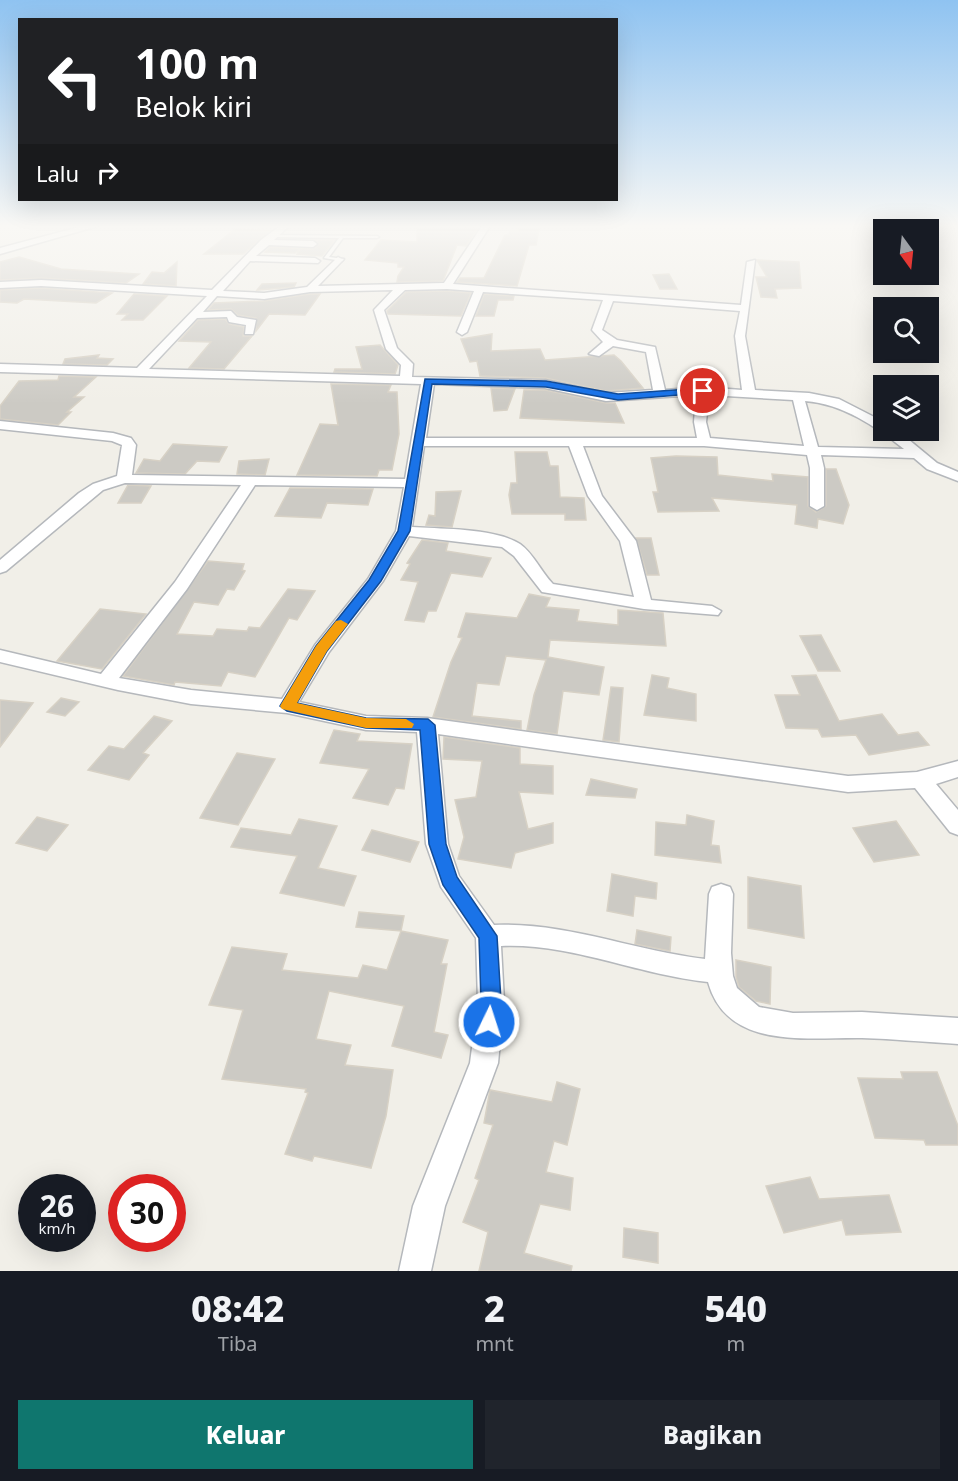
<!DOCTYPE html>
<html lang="id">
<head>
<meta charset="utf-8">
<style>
	body { margin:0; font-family:"Noto Sans",sans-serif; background:#20242c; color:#f1f3f6; height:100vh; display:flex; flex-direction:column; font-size:22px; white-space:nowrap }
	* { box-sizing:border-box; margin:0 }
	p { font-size:20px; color:#9ea1a6 }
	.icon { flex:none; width:33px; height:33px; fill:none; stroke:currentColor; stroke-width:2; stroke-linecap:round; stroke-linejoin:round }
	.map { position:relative; height:1271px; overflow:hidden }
	.drawer { display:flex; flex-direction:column; background:#171b24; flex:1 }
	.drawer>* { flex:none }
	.top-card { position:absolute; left:18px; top:18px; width:600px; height:183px; border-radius:0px; box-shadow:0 6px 24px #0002; background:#202124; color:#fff; overflow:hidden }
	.needle { width:39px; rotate:165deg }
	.controls { position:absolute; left:873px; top:219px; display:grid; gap:12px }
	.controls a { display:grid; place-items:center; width:66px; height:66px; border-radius:0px; background:#171b24; box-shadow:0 6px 24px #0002; font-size:30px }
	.speed { position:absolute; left:18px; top:1174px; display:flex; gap:12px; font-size:30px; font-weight:700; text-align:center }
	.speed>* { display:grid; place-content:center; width:78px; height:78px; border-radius:50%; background:#171b24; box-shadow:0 6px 24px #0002; line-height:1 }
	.speed small { font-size:15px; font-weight:400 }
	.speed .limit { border:9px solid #d22; background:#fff; color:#111 }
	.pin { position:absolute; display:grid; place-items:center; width:51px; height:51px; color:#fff; margin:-26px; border:3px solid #fff; border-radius:50%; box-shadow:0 2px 6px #0007 }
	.me { position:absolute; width:66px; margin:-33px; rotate:4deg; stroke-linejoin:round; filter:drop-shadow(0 0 4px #0008) }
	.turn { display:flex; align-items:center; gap:21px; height:126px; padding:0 18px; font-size:27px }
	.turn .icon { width:78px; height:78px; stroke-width:2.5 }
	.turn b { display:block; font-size:42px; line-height:51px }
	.then { display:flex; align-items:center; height:57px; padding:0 18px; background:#0003; gap:12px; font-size:22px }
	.eta { display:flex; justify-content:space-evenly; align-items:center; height:102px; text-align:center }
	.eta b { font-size:36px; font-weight:800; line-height:42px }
	.button { display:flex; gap:12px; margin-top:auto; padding:12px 18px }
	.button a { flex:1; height:69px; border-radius:0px; background:#0f766e; color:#fff; font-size:24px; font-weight:800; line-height:69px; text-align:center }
	.button a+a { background:#20242c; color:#f1f3f6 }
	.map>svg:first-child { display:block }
	.building { fill:#cccac4; stroke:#d7d1c5; stroke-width:1.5 }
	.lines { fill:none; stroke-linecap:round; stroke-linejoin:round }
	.service-casing { stroke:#b5b8bc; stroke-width:3 }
	.minor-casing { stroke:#b5b8bc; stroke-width:3 }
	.service { fill:#fff; fill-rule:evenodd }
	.minor { fill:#fff; fill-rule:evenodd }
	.route { fill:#1a73e8; stroke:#114b97; stroke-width:1.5 }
	.slow { fill:#f59e0b }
</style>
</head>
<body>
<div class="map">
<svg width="958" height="1271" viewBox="0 0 958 1271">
	<rect width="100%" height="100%" fill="#f1efe8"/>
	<path class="building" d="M417 226H479L466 246 457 245 443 281 397 282 398 276 404 267H398V263L365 260 381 240 417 242Z
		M520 226 539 229 536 245H529L517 286 457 282 460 278H484L505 235H509L510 231H518Z
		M235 229 270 231 243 254H204Z
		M315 240H335L322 256 297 254 300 249 295 253 265 252 270 247 313 249 319 244Z
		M19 257 61 269 139 274 126 283 41 278 0 280V262Z
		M757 260 799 262 801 288 775 289 777 298 761 297 756 277H767Z
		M177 262 176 286 143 284 152 272 164 273Z
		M669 274 677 289H660L653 275Z
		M296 283 294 287 257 290 262 284Z
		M41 288 112 293 96 303 24 299 17 303 0 302V290Z
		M447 291 471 293 461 316 388 314 387 311 406 292Z
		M134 294 167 296 143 320H122L128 314H117Z
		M310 294H320L305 315 269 314 256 331V318L238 315 231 309 208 310 214 303 264 301Z
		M484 294 514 296 513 300H498L494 316H476Z
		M225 319 229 324 244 327 243 336H252L224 369 189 368 211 342 179 341 198 320Z
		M492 334 491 351 540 349 545 360 614 355 621 361 643 388 606 391 545 378 480 376 477 361 470 362 461 339Z
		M380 345 398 365 395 374 334 372 335 369H362L356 347Z
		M99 355 97 358 113 359 107 365 63 364 65 359Z
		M59 376 96 377 74 397H84L67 412H71L58 425 0 419V406L19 381 58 380Z
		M331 384 391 385 388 392H397L399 434 392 470H379L377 476 297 475 320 424 338 425Z
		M491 388 515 389 507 410 494 411Z
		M524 390H545L606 403H615L624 423 520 418Z
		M173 444 227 447 219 462 197 461 185 474 136 473 144 459 160 461Z
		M515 452H547L550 466H558L560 497 584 498 586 520H565V514H512L509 495 511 483H517Z
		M676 456 717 457 718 475 773 481 772 474 808 477V506L816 512 826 506V469H836L849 505 843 524 818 519 817 528 795 524 797 505 712 498 719 511 658 512 653 492H658L651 458Z
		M269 459 265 475 237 474 239 461Z
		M128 485 151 486 141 503H118Z
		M290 488 373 489 368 505 327 503 321 518 275 516Z
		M461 491 452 527 426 525 429 515 435 516 436 492Z
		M636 538H651L659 575H647Z
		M422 540 448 543 446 551 491 558 482 577 451 573 436 611H428L424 622 405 620 418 582 401 580 410 564 407 563Z
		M208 561 244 564 242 570 245 571 234 590 227 589 218 605 194 602 177 634 213 636 217 629 247 631 249 627 260 628 288 589 315 591 297 620 289 618 255 677 228 672 221 686 175 682 174 685 123 676Z
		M529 594 550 598 546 607 579 610 577 621 618 625V610L663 613 666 646 550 640 548 657 604 667 599 695 563 691 557 734 527 730 534 695 546 660 506 656 499 685 477 683 472 716 521 721V729L433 717 451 662 462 638 458 637 466 613 517 618Z
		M100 609 146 614 102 669 57 661Z
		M821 635 840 671H818L800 636Z
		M652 675 669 678 667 688 696 694V721L644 715Z
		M816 675 839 721 882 714 898 735 918 732 929 745 869 755 856 735 822 737 818 729 786 728 775 695H800L792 676Z
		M611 687 623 688 619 742 603 740Z
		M61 698 79 702 65 716 47 712Z
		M0 700 33 703 0 747Z
		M154 716 172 721 143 753 149 755 129 780 88 770 109 746 124 749Z
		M334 730 360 734 357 741 412 744 404 789 396 788 388 805 353 798 369 769 320 763Z
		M444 737 520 748V764L553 766V794L519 792 528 829 553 823V843L515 853 511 868 458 859 464 837 455 800 476 797 482 761 443 759Z
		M237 753 275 759 238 825 200 818Z
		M591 779 637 789 635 798 586 795Z
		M687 815 714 821 711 845 719 846 721 863 655 855 656 822 686 825Z
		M37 817 68 825 47 851 16 843Z
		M299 819 337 826 318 868 356 876 344 906 280 893 297 856 231 847 241 828 291 835Z
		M896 821 919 855 874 862 853 828Z
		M372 830 419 842 410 862 362 850Z
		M612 874 657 883 656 899 635 896 633 916 607 911Z
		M748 877 801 886 804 938 748 928Z
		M359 912 404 916 401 931 356 927Z
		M637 930 671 937 670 951 635 944Z
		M401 931 448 940 441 964H447L434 1032 448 1035 441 1058 392 1046 404 1006 329 991 316 1039 351 1045 345 1065 393 1070 386 1116 371 1168 314 1156 312 1161 285 1154 308 1093 305 1092 306 1089 222 1079 243 1010 209 1005 232 947 287 954 282 970 358 978 363 965 387 970Z
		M736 960 771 967 770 1004 756 1001 739 987 736 977Z
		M901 1072H937L958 1126V1145H926L924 1140 875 1138 858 1078 903 1079Z
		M557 1082 580 1089 567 1145 554 1141 546 1172 573 1178 570 1210 540 1204 524 1253 572 1266 571 1271H479L488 1232 463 1222 479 1180 475 1178 493 1125 484 1123 490 1090 552 1102Z
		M810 1177 819 1199 889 1195 901 1232 846 1235 842 1220 784 1233 766 1186Z
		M624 1228 658 1233V1263L623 1257Z"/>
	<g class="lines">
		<defs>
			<path id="service" d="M272 235 377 236 379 237 377 238H343L329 257 344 259 342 261 324 258 339 238 270 237Z"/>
			<path id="minor" d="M83 226H98L0 254V248Z
				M280 226H289L274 240 313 241 317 244 313 247 269 245 256 256 315 258 320 261 318 263 250 261 223 291 264 293 307 287 338 257 343 260 318 286 444 283 482 226H490L453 284 741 305 747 262 755 260 745 336 755 390 809 393 839 399 884 422V430H897L937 463 958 472V481L927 469 914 458 821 455 824 468V506L817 510 810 506V468L807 455 704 446H583L602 496 636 541 651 600 712 606 721 611 718 615 644 609 542 592 514 556 502 547 409 536 383 581 329 652 299 702 366 716 427 718 848 776 917 772 958 761V777L936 784 958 810V835L950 832 915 788 848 792 438 734 448 844 459 876 494 925C567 922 634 951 705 959L709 894 712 887 721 884 730 887 733 894 731 953 733 976 737 988 759 1007 793 1013 862 1012 958 1018V1044C926 1042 894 1039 862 1038 808 1037 727 1051 708 982 638 975 572 943 501 946L504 1001 498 1063 445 1206 431 1271H399L413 1206 470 1063 478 1001 476 938 441 887 426 844 417 732 366 730 287 713 191 704 118 690 0 662V650L101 674 175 582 241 485 125 483 103 490 6 571 0 573V560L79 493 93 484 117 476 122 445 112 441 0 429V421L113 433 131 438 136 445 132 475 405 479 421 384 0 372V364L137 368 207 296 41 286 0 288V282L41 280 212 290 261 240ZM447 289 474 291 457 332 462 335 467 332 483 292 603 300 592 330 603 342 589 354 599 356 613 346 646 352 653 390 606 393 545 380 412 377 413 364 397 348 384 310 405 290ZM393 290 374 310 386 349 401 365 400 376 149 369 197 318 227 317 229 322 246 325 245 334H253L256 320 237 317 231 311 203 312 217 296 264 299 310 292ZM613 301 740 311 735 336 742 390 703 387 665 390 655 347 617 340 602 330ZM434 384 545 388 606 401 696 395 694 422 697 438H426ZM709 395 793 400 804 446 710 438 706 422ZM805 401C843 404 875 426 904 449L818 447ZM424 446H569L588 496 620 541 634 597 553 584C541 572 534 554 520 544 495 528 441 529 412 527ZM255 485 404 487 396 531 368 579 315 645 282 699 191 690 119 678 187 589Z"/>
		</defs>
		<use href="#service" class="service-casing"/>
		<use href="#minor" class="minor-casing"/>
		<use href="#service" class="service"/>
		<use href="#minor" class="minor"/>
	</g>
	<linearGradient id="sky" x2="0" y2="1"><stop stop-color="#8fc3f1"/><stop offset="0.56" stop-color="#f9f8f5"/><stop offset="1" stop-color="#f9f8f5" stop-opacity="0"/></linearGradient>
	<rect width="958" height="404" fill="url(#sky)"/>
	<path class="route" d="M425 379 546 381 618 394 703 388 708 391 703 393 618 400 546 387 432 384 410 531 381 581 327 651 297 703 366 718 428 719 435 725 446 844 457 877 497 936 501 1001 496 1029 489 1032 482 1029 479 1022 481 1001 479 938 443 885 429 844 420 730 366 728 287 711 280 706 316 646 369 580 398 531Z"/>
	<path class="slow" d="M341 620 348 624 327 651 297 703 366 718 406 719 414 724 412 728H366L282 709 280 706 316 646 336 621Z"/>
</svg>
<div class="controls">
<a><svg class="needle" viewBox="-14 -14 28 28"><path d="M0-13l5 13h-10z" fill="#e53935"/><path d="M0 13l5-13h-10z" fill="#9ea1a6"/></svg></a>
<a><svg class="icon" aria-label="search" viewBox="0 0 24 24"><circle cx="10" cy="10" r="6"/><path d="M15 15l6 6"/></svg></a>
<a><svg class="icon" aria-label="layers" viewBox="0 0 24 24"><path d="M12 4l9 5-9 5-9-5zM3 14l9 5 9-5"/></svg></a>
</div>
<div class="speed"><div>26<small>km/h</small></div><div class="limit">30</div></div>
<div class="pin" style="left:703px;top:391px;background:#d93025"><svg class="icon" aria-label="arrive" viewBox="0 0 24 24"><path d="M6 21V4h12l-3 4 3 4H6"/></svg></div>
<svg class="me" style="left:489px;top:1022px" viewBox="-20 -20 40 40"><circle r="17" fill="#1a73e8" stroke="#fff" stroke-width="3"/><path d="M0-11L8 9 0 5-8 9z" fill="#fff"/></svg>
<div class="top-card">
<div class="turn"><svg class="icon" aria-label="left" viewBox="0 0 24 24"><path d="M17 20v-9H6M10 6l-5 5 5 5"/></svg><div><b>100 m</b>Belok kiri</div></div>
<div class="then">Lalu<svg class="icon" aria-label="right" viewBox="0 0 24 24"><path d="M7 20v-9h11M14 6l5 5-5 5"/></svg></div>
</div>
</div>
<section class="drawer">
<div class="eta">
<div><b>08:42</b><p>Tiba</p></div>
<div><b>2</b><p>mnt</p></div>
<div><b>540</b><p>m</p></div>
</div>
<div class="button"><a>Keluar</a><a>Bagikan</a></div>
</section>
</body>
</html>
